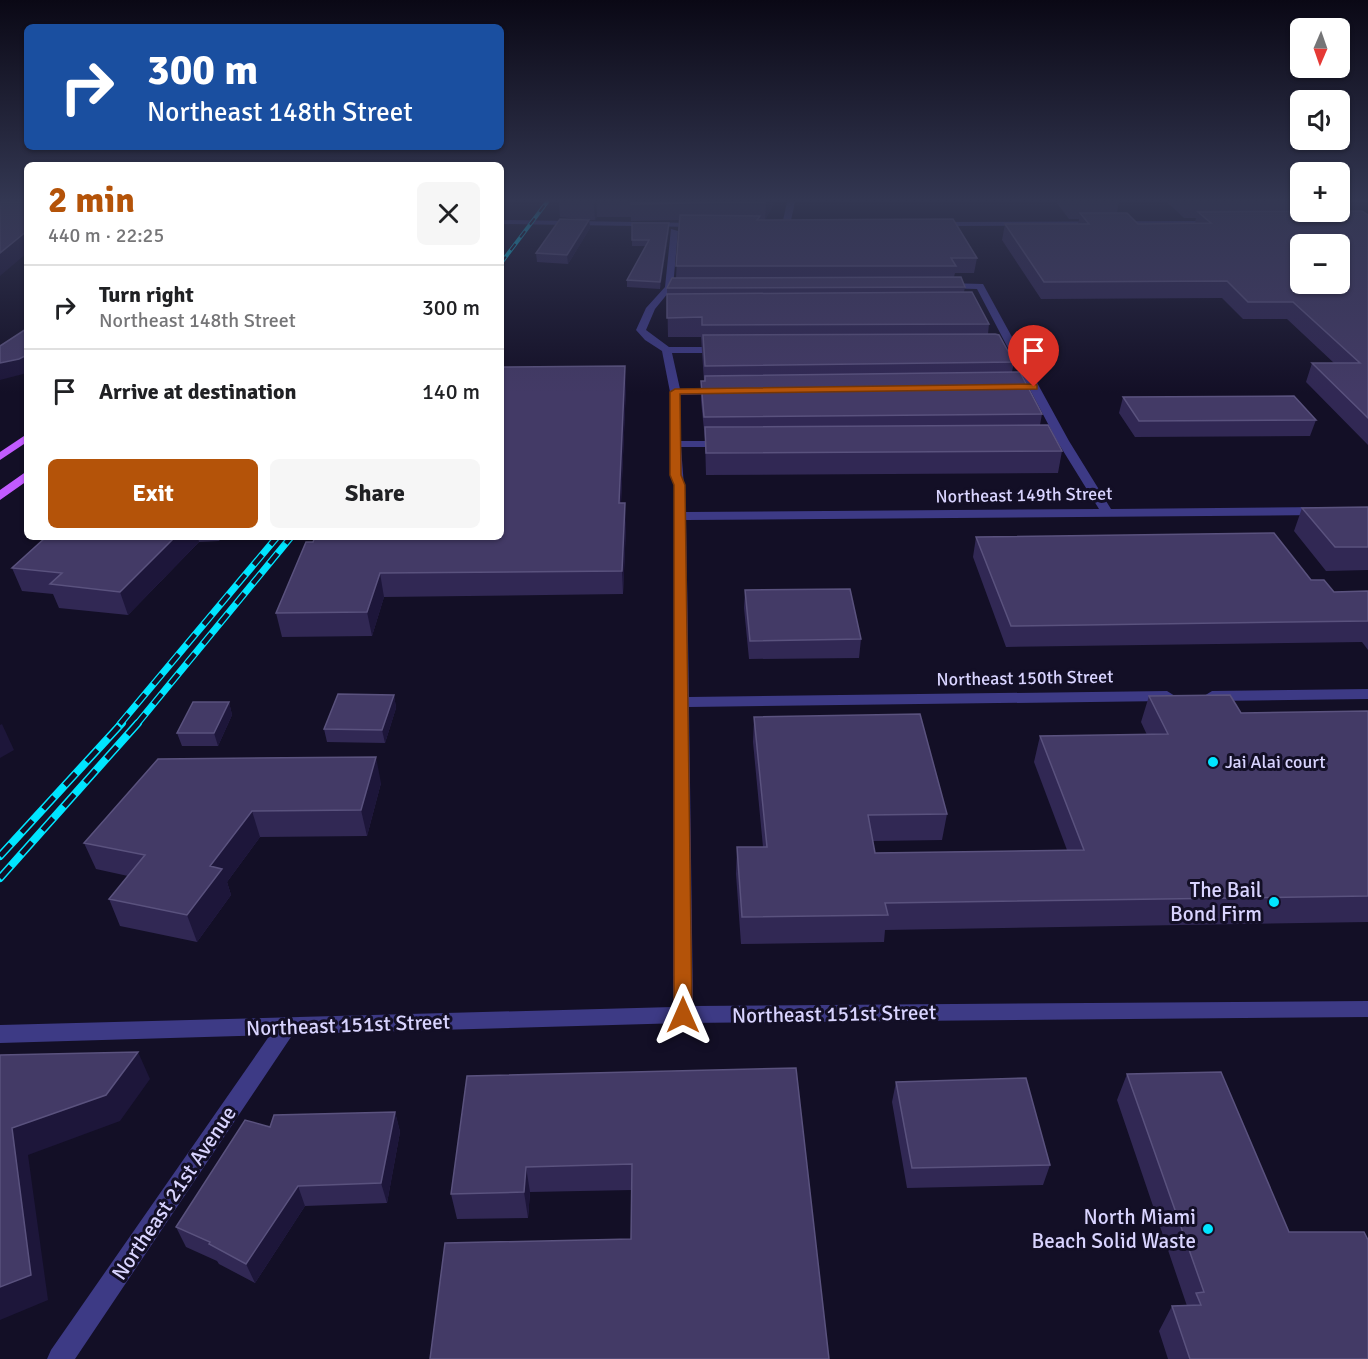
<!DOCTYPE html>
<html lang="en">
<head>
<meta charset="utf-8">
<style>
	body { margin:0; font-family:Signika,sans-serif; background:#f6f6f6; color:#202124; height:100vh; display:flex; flex-direction:column; font-size:22px; white-space:nowrap }
	* { box-sizing:border-box; margin:0 }
	p { font-size:20px; color:#757577 }
	.icon { flex:none; width:33px; height:33px; fill:none; stroke:currentColor; stroke-width:2; stroke-linecap:round; stroke-linejoin:round }
	.map { position:relative; flex:1; overflow:hidden }
	.details { position:absolute; left:24px; top:162px; width:480px; height:378px; display:flex; flex-direction:column; background:#fff; border-radius:9px; box-shadow:0 2px 4px #0004 }
	.details>* { flex:none }
	.top-card { position:absolute; left:24px; top:24px; width:480px; height:126px; border-radius:9px; box-shadow:0 2px 4px #0004; background:#1a4fa0; color:#fff; overflow:hidden }
	.needle { width:39px; rotate:182deg }
	.buttons { position:absolute; left:1290px; top:18px; display:grid; gap:12px }
	.buttons a { display:grid; place-items:center; width:60px; height:60px; border-radius:9px; background:#fff; box-shadow:0 2px 4px #0004; font-size:30px }
	.pin { position:absolute; display:grid; place-items:center; width:51px; height:51px; color:#fff; margin:-62px -26px; border-radius:50% 50% 50% 0; rotate:-45deg; box-shadow:0 0 6px #0007 }
	.pin .icon { rotate:45deg }
	.me { position:absolute; width:66px; margin:-33px; rotate:0deg; stroke-linejoin:round; filter:drop-shadow(0 0 4px #0008) }
	.turn { display:flex; align-items:center; gap:21px; height:126px; padding:0 24px; font-size:27px }
	.turn .icon { width:78px; height:78px; stroke-width:2.5 }
	.turn b { display:block; font-size:42px; line-height:51px }
	.round { display:grid; place-items:center; flex:none; width:63px; height:63px; border-radius:9px; background:#f6f6f6 }
	.headline { display:flex; align-items:center; justify-content:space-between; height:102px; padding:0 24px }
	h1 { font-size:36px; font-weight:700; line-height:45px; color:#b45309 }
	.cta { display:flex; gap:12px; margin-top:auto; padding:12px 24px }
	.cta a { flex:1; height:69px; border-radius:9px; background:#b45309; color:#fff; font-size:24px; font-weight:700; line-height:69px; text-align:center }
	.cta a+a { background:#f6f6f6; color:#202124 }
	ul { padding:0; list-style:none }
	li { display:flex; align-items:center; gap:18px; height:84px; padding:0 24px; border-top:2px solid #e0e0e0 }
	li div { flex:1 }
	li b { display:block; font-size:22px }
	li em { font-style:normal }
	.map>svg:first-child { display:block }
	.lines { fill:none; stroke-linecap:round; stroke-linejoin:round }
	.minor { fill:#3d3a85; fill-rule:evenodd }
	.major { fill:#c25bff; fill-rule:evenodd }
	.rail-far2-casing { stroke:#00e5ff; stroke-width:4 }
	.rail-far1-casing { stroke:#00e5ff; stroke-width:7 }
	.rail-casing { stroke:#00e5ff; stroke-width:8 }
	.rail-far2 { stroke:#130f26; stroke-width:2; stroke-dasharray:8; stroke-linecap:butt }
	.rail-far1 { stroke:#130f26; stroke-width:4.5; stroke-dasharray:13; stroke-linecap:butt }
	.rail { stroke:#130f26; stroke-width:5; stroke-dasharray:16; stroke-linecap:butt }
	.wall { fill:#312854 }
	.shaded-wall { fill:#1d163a }
	.building { fill:#433a66; stroke:#5a527e; stroke-width:1.5; fill-rule:evenodd }
	.route { fill:#b45309; stroke:#753606; stroke-width:1.5 }
	.poi-dot { fill:#00e5ff; stroke:#130f26; stroke-width:2 }
	.labels { text-anchor:middle; dominant-baseline:central; stroke-width:6; stroke-linejoin:round; paint-order:stroke }
	.street-label { font-size:18px; fill:#d9d4ff; stroke:#130f26 }
	.poi-label { font-size:18px; fill:#d9d4ff; stroke:#130f26; text-anchor:start }
	.near-poi-label { font-size:21px; fill:#d9d4ff; stroke:#130f26; text-anchor:end }
	.near-street-label { font-size:21px; fill:#d9d4ff; stroke:#130f26 }
</style>
</head>
<body>
<div class="map">
<svg width="1368" height="1359" viewBox="0 0 1368 1359">
	<rect width="100%" height="100%" fill="#130f26"/>
	<g class="lines">
		<path class="minor" d="M787 202H795L790 225 786 227 782 225Z
			M501 220 699 223 703 225 699 227 501 224Z
			M1215 221 1219 223 1218 225 936 226 932 224 936 222Z
			M671 229 678 231 673 287 655 309 646 330 669 347H723L728 350 723 353H672L680 389 722 388 727 391 722 394 680 395 681 441H724L730 444 724 447H681L686 512 1099 509 1057 441 977 289 942 288V284L945 283 983 284 1069 441 1111 509 1320 507 1326 511 1320 515 686 520 689 697 1167 691 1175 696 1167 701 689 707 693 1006 1368 1001V1017L683 1023 293 1034 75 1359H47L51 1350 270 1035 0 1043V1025L673 1007 674 485 670 475V392L662 351 645 340 636 330 646 308 665 287Z
			M1368 689V699L1212 701 1204 696 1212 691Z"/>
		<path class="major" d="M27 434V442L0 460V452Z
			M27 471V481L0 500V490Z"/>
		<defs>
			<path id="rail-far2" d="M501 263 547 202"/>
			<path id="rail-far1" d="M120 724 277 537
				M137 724 291 537"/>
			<path id="rail" d="M0 856 122 723
				M0 878 138 723"/>
		</defs>
		<use href="#rail-far2" class="rail-far2-casing"/>
		<use href="#rail-far1" class="rail-far1-casing"/>
		<use href="#rail" class="rail-casing"/>
		<use href="#rail-far2" class="rail-far2"/>
		<use href="#rail-far1" class="rail-far1"/>
		<use href="#rail" class="rail"/>
	</g>
	<path class="wall" d="M559 202H773V205L765 220H760L977 258 974 273H955L954 277 965 287 964 292 989 324 988 334 1014 362 1012 372 1042 414 1040 425 1062 451 1058 473 706 475 705 439 701 401V381H704L701 337H668L667 288 676 278 679 220 631 221V217H597L595 220H589L590 228 568 264 537 262 536 253 588 220 560 217Z
		M1056 202H1119L1117 213 1138 224 1195 223 1196 218H1184L1167 202H1300V212H1340V202H1350L1347 211 1368 215V445L1306 382 1312 363H1334L1287 319H1243L1222 298 1041 299 1002 240 1005 224H1078L1079 219H1069Z
		M632 223H669V230L660 289 627 287V280L646 246H632Z
		M626 386 621 503 626 526 623 594 384 597 372 636 282 637 276 613 313 542Z
		M1123 397 1316 420 1310 436 1135 437 1119 413Z
		M1368 507V570L1326 571 1294 531 1302 508Z
		M53 537H222L219 541 199 542 128 615 59 608 53 594 22 591 12 568Z
		M976 537 1311 580 1334 592 1368 591V650L1362 642 1006 647 973 557Z
		M745 590 861 639 859 658 749 659 744 608Z
		M394 695 396 708 385 743 327 742 324 729Z
		M1149 696 1241 713 1368 711V922L885 930 884 942 741 944 736 874 737 847H763L753 742 754 717 947 814 942 840 873 841 875 853 1067 850 1034 762 1040 736 1147 735 1141 722Z
		M229 702 232 715 218 746H182L177 733Z
		M381 783 367 836 260 837 227 882 231 895 197 942 120 926 109 899 128 876 96 869 84 843Z
		M796 1068 631 1239 632 1190 530 1192 528 1218 457 1219 451 1194Z
		M1127 1074 1289 1232 1368 1359H1168L1159 1331 1172 1306H1187L1117 1100Z
		M896 1082 1050 1165 1043 1185 907 1188 892 1102Z
		M395 1112 400 1132 387 1203 305 1206 255 1283 219 1264 217 1261 186 1247 176 1227 270 1127Z"/>
	<path class="shaded-wall" d="M595 202H596L597 217 595 220 594 204Z
		M766 202H773V205L765 220Z
		M589 220 590 228 568 264 567 255Z
		M669 223V230L660 289V282Z
		M27 231V253L0 276V253Z
		M27 355V373L0 380V363Z
		M625 366 626 386 620 526 619 503Z
		M625 503 626 526 623 594 622 571Z
		M175 537H198L199 542 128 615 120 592Z
		M380 573 384 597 372 636 367 612Z
		M394 695 396 708 385 743 382 730Z
		M229 702 232 715 218 746 214 733Z
		M2 724 14 750 0 758V725Z
		M376 757 381 783 367 836 361 810Z
		M252 811 260 837 227 882 231 895 197 942 187 915 210 866Z
		M138 1052 150 1079 120 1121 28 1155 48 1300 0 1320V1287L12 1128Z
		M395 1112 400 1132 387 1203 381 1183Z
		M526 1167 530 1192 528 1218 524 1192Z
		M298 1186 305 1206 255 1283 246 1264Z"/>
	<path class="building" d="M0 202H27V231L0 253Z
		M631 202H766L631 204Z
		M1340 211H1362L1368 215V418L1312 363H1360L1293 302H1248L1227 281 1044 282 1005 224H1089L1080 213H1127L1138 224 1211 223 1198 212ZM1300 244H1340V284H1300Z
		M680 215 760 216 757 220 953 219 977 258H951L956 266H676Z
		M560 219 589 220 567 255 536 253Z
		M632 223H669L660 282 627 280 649 240H632Z
		M961 277 965 287 667 288 672 278Z
		M972 292 989 324 702 325V317L667 318V294Z
		M26 329H27V355L19 359 0 363V346Z
		M995 334 999 335 1014 362 705 366 703 335Z
		M625 366 619 503H625L622 571 380 573 367 612 276 613 306 542H313L315 537H501V367Z
		M1020 372 1042 414 704 417 701 381H705V376Z
		M1294 396 1316 420 1139 421 1123 397Z
		M1048 425 1062 451 706 453 705 427Z
		M1368 507V547H1335L1302 508Z
		M1274 533 1311 580H1324L1334 592 1368 591V621L1011 626 976 537Z
		M46 537 52 538 53 537H175L120 592 50 584 62 573 12 568Z
		M850 589 861 639 750 641 745 590Z
		M338 694 394 695 382 730 324 729Z
		M1230 695 1241 713 1368 711V896L885 903 888 915 742 917 737 847H767L754 717 920 714 947 814 868 815 875 853 1084 850 1040 736 1168 734 1149 696Z
		M193 702H229L214 733H177Z
		M376 757 361 810 252 811 210 866 222 869 187 915 109 899 145 855 84 843 158 759Z
		M138 1052 106 1095 12 1128 31 1275 0 1287V1055Z
		M796 1068 829 1359H430L445 1243 631 1239 632 1164 526 1167 524 1192 451 1194 467 1076Z
		M1221 1072 1289 1232H1364L1368 1240V1359H1190L1172 1306 1201 1305 1196 1293 1204 1292 1127 1074Z
		M1026 1078 1050 1165 912 1168 896 1082Z
		M395 1112 381 1183 298 1186 246 1264 209 1244 210 1242 176 1227 245 1120 270 1127 274 1115Z"/>
	<linearGradient id="sky" x2="0" y2="1"><stop stop-color="#0a0815"/><stop offset="0.51" stop-color="#333752"/><stop offset="1" stop-color="#333752" stop-opacity="0"/></linearGradient>
	<rect width="1368" height="393" fill="url(#sky)"/>
	<path class="route" d="M1034 384 1037 385V389L680 394 681 475 685 485 692 1015 690 1021 683 1023 677 1021 674 1015V485L670 475V392L675 389Z"/>
	<g class="poi-dot">
		<circle cx="1213" cy="762" r="6"/>
		<circle cx="1274" cy="902" r="6"/>
		<circle cx="1208" cy="1229" r="6"/>
	</g>
	<g class="labels">
		<g class="street-label">
			<text transform="translate(1024 495) rotate(-1)">Northeast 149th Street</text>
			<text transform="translate(1025 678) rotate(-1)">Northeast 150th Street</text>
		</g>
		<g class="poi-label">
			<text x="1225" y="762">Jai Alai court</text>
		</g>
		<g class="near-poi-label">
			<text x="1262" y="890">The Bail<tspan x="1262" dy="24">Bond Firm</tspan></text>
			<text x="1196" y="1217">North Miami<tspan x="1196" dy="24">Beach Solid Waste</tspan></text>
		</g>
		<g class="near-street-label">
			<text transform="translate(834 1014) rotate(-1)">Northeast 151st Street</text>
			<text transform="translate(348 1025) rotate(-2)">Northeast 151st Street</text>
			<text transform="translate(174 1193) rotate(-56)">Northeast 21st Avenue</text>
		</g>
	</g>
</svg>
<div class="buttons">
<a><svg class="needle" viewBox="-14 -14 28 28"><path d="M0-13l5 13h-10z" fill="#e53935"/><path d="M0 13l5-13h-10z" fill="#757577"/></svg></a>
<a><svg class="icon" aria-label="sound" viewBox="0 0 24 24"><path d="M4 9h4l5-4v14l-5-4H4zM17 9q2 3 0 6"/></svg></a>
<a>+</a>
<a>−</a>
</div>
<div class="pin" style="left:1034px;top:387px;background:#d93025"><svg class="icon" aria-label="arrive" viewBox="0 0 24 24"><path d="M6 21V4h12l-3 4 3 4H6"/></svg></div>
<svg class="me" style="left:683px;top:1015px" viewBox="-20 -20 40 40"><path d="M0-17L14 15 0 8-14 15z" fill="#b45309" stroke="#fff" stroke-width="4"/></svg>
<div class="top-card">
<div class="turn"><svg class="icon" aria-label="right" viewBox="0 0 24 24"><path d="M7 20v-9h11M14 6l5 5-5 5"/></svg><div><b>300 m</b>Northeast 148th Street</div></div>
</div>
<section class="details">
<div class="headline"><div><h1>2 min</h1><p>440 m · 22:25</p></div><a class="round"><svg class="icon" aria-label="close" viewBox="0 0 24 24"><path d="M6 6l12 12M18 6L6 18"/></svg></a></div>
<ul>
<li><svg class="icon" aria-label="right" viewBox="0 0 24 24"><path d="M7 20v-9h11M14 6l5 5-5 5"/></svg><div><b>Turn right</b><p>Northeast 148th Street</p></div><em>300 m</em></li>
<li><svg class="icon" aria-label="arrive" viewBox="0 0 24 24"><path d="M6 21V4h12l-3 4 3 4H6"/></svg><div><b>Arrive at destination</b></div><em>140 m</em></li>
</ul>
<div class="cta"><a>Exit</a><a>Share</a></div>
</section>
</div>
</body>
</html>
